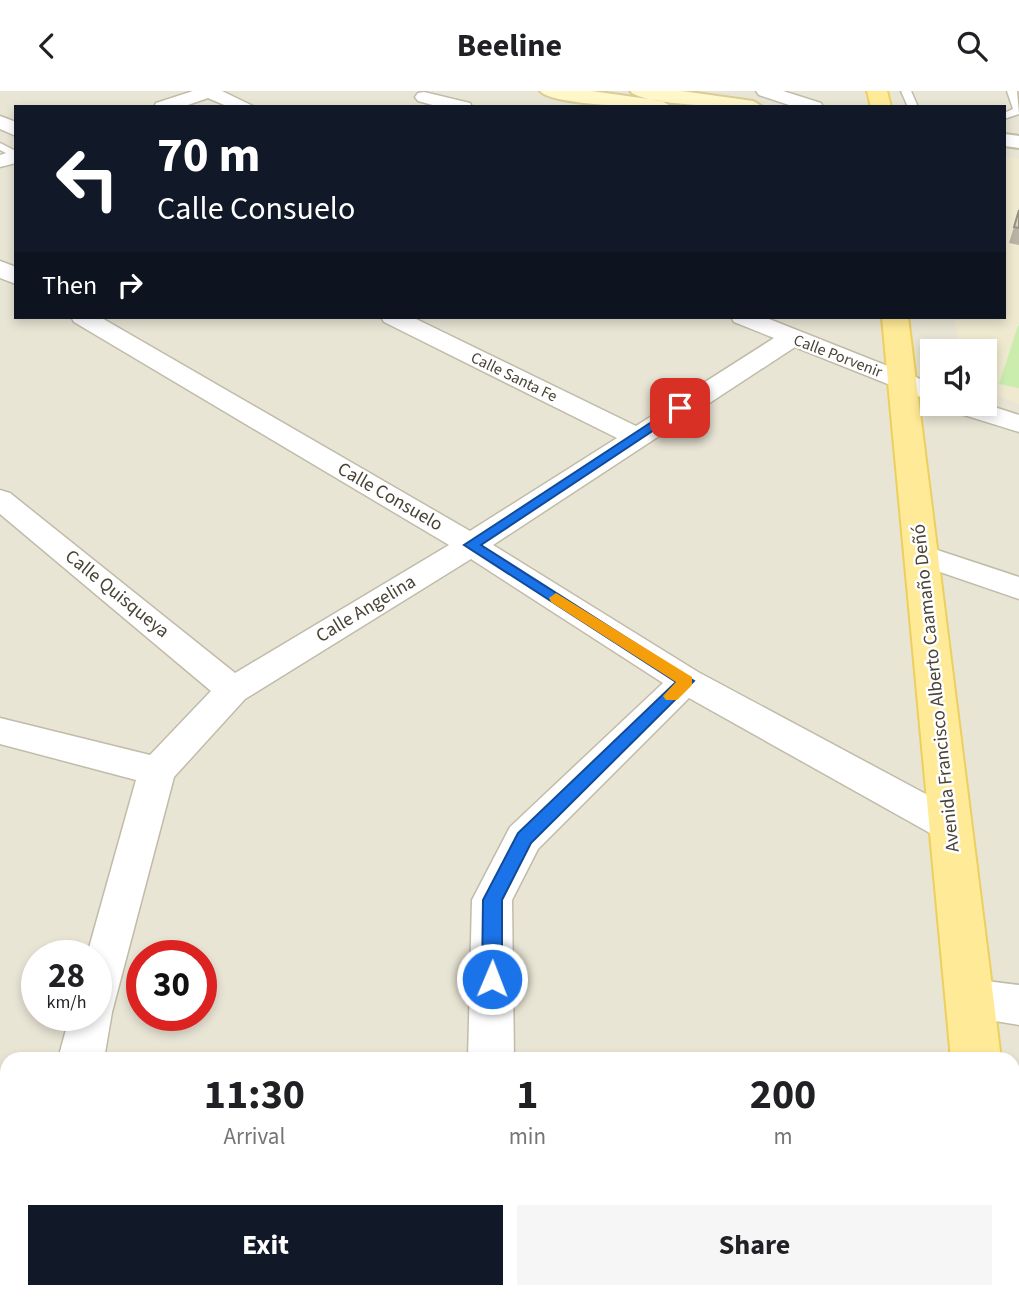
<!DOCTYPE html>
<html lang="en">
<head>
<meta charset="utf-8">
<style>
	body { margin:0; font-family:"Source Sans 3",sans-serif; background:#f6f6f6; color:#202124; height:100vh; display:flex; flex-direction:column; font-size:26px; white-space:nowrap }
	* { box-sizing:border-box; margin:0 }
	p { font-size:23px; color:#757577 }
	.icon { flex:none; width:38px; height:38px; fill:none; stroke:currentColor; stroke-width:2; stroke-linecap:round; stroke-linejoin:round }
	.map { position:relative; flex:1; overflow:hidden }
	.panel { position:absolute; left:0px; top:961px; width:1020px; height:247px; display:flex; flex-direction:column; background:#fff; border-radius:21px 21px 0 0; box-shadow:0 4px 10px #0003 }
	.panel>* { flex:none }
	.top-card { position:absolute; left:14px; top:14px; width:992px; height:214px; border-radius:0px; box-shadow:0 4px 10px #0003; background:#111827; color:#fff; overflow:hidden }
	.buttons { position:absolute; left:920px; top:248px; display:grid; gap:14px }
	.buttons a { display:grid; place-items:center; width:77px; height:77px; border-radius:0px; background:#fff; box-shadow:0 4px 10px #0003; font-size:35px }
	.speed { position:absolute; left:21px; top:849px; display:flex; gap:14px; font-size:35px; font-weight:700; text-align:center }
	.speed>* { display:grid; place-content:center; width:91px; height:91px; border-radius:50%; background:#fff; box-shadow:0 4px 10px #0003; line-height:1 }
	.speed small { font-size:18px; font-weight:400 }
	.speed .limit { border:10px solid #d22; background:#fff; color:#111 }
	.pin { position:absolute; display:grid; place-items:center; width:60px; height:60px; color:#fff; margin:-30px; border-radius:14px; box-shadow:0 4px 10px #0006 }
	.me { position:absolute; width:77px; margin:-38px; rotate:1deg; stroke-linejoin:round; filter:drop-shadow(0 0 5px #0008) }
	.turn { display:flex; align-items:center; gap:24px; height:147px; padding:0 28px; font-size:32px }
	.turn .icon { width:91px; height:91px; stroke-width:2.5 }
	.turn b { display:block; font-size:49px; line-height:60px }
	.then { display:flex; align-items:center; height:66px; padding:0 28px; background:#0003; gap:14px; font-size:26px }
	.eta { display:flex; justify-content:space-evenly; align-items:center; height:119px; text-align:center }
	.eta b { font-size:42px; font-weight:700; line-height:49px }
	.cta { display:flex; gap:14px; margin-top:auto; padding:14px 28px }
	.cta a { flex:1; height:80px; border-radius:0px; background:#111827; color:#fff; font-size:28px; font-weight:700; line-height:80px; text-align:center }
	.cta a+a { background:#f6f6f6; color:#202124 }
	header { display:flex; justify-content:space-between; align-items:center; height:91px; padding:0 28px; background:#fff; font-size:32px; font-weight:700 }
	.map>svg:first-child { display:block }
	.residential { fill:#e9e5d5; fill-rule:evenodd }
	.education { fill:#efe9d0 }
	.green { fill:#caecad }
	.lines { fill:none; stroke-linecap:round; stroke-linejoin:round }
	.service-casing { stroke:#c1bba9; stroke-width:3 }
	.minor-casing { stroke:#c1bba9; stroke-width:3 }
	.tertiary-casing { stroke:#c1bba9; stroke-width:4 }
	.secondary-casing { stroke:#d9cc94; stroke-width:4 }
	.primary-casing { stroke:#edcf5d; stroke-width:4 }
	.path { stroke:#c4b999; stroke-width:6; stroke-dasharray:4.5 4.5; stroke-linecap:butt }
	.service { fill:#fff; fill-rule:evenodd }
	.minor { fill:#fff; fill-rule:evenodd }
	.tertiary { fill:#fff; fill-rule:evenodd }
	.secondary { fill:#fff7c8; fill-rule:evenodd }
	.primary { fill:#ffeb97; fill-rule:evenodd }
	.wall { fill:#bab2a2 }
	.building { fill:#d8cfbc; stroke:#979184; stroke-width:2 }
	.route { fill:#1a73e8; stroke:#114b97; stroke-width:2 }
	.slow { fill:#f59e0b }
	.labels { text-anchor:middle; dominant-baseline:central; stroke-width:5; stroke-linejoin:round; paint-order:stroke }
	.far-street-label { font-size:16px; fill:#494336; stroke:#fff }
	.street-label { font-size:19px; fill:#494336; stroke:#fff }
</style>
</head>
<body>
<header><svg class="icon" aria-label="back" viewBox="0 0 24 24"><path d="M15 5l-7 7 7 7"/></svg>Beeline<svg class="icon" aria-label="search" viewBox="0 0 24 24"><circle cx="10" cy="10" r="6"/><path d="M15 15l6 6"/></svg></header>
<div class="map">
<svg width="1019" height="1206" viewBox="0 0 1019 1206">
	<rect width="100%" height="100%" fill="#f5f2e8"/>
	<path class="residential" d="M0 0H1019V1206H0ZM16 16H1004V226H16ZM933 261H985V313H933ZM37 864H96V924H37ZM142 864H201V924H142ZM7 968H1013V1200H7Z"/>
	<path class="education" d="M1005 66 1019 68V313L985 300V261H961L954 226H1004Z
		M0 1101 7 1104V1200H284L300 1206H0Z"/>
	<path class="green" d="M1018 235H1019V297L999 293Z"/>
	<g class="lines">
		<defs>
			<path id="service" d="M901 0H911L918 16H908Z
				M1007 0H1017L1019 23 1004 28V22L1013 18Z
				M0 52 16 60V67L0 59Z"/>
			<path id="minor" d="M193 0H222L255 16H229L208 7 182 16H154L156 12Z
				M756 0H783L821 12 823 16H795L759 4Z
				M424 1 470 12 472 16H440L418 10 415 6 418 2Z
				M0 25 16 31V45L0 38Z
				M16 59V72L0 76V64Z
				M0 170 16 176V193L0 187Z
				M71 226H100L470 440 617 347 384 231 381 226H412L636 335 774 247 734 231 731 226H764L933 293V311L795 256 493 454 698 581 965 724 970 735 965 746 951 750 937 746 689 607 538 758 512 809 514 968H468L472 809 510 736 663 592 471 468 245 608 174 686 112 921 104 968H58L70 924H96V864H87L136 689 0 653V627L150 664 211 600 0 423V399L10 402 235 582 449 454 74 231Z
				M944 313H985L1019 324V341L948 319Z
				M922 454 1019 486V508L911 471 906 464 911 457Z
				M970 888 1019 894V934L970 926 955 921 948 907 955 893Z
				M503 1200H555V1206H503Z"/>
			<path id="tertiary" d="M1004 43 1019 45V57L1004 55Z
				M0 1005 7 1007V1057L0 1055Z
				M450 1200H520L523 1206H452Z"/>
			<path id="secondary" d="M540 0H592L662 10 672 16C650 16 552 15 540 0Z
				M630 0H682L753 10 763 16C740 16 642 15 630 0Z"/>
			<path id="primary" d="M867 0H887L891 16H871Z
				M882 226H908L1001 968H951Z
				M1013 1176 1019 1179V1206H974V1200H1013Z"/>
		</defs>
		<use href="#service" class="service-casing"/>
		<use href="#minor" class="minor-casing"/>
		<use href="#tertiary" class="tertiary-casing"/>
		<use href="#secondary" class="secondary-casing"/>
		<use href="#primary" class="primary-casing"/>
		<path class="path" d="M303 1206 305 1200"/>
		<use href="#service" class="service"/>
		<use href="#minor" class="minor"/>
		<use href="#tertiary" class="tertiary"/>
		<use href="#secondary" class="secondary"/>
		<use href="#primary" class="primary"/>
	</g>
	<path class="wall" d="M1019 119V154L1009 152Z"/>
	<path class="building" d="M1019 119V137L1014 136Z"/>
	<path class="route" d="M676 315 687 317 481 454 694 590 531 752 502 809V888L499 894 492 897 485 894 482 888 483 809 518 742 676 591 464 454Z"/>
	<path class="slow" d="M556 502 692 586V594L677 609H666L663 605 676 591 551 511 549 507Z"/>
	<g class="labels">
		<g class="far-street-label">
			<text transform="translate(838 265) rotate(21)">Calle Porvenir</text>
			<text transform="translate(514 286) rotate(26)">Calle Santa Fe</text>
		</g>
		<g class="street-label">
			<text transform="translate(390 406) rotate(30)">Calle Consuelo</text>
			<text transform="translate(117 503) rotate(39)">Calle Quisqueya</text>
			<text transform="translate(366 518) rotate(-31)">Calle Angelina</text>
			<text transform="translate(936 597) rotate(-96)">Avenida Francisco Alberto Caamaño Deñó</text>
		</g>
	</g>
</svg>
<div class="buttons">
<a><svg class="icon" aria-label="sound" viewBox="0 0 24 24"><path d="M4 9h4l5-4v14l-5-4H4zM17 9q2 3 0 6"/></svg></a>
</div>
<div class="speed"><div>28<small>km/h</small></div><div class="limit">30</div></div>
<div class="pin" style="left:680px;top:317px;background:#d93025"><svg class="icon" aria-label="arrive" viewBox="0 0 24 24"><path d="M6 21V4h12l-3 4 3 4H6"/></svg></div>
<svg class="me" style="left:492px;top:888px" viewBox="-20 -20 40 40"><circle r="17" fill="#1a73e8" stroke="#fff" stroke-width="3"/><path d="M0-11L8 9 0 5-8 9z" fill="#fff"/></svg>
<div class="top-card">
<div class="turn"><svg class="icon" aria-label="left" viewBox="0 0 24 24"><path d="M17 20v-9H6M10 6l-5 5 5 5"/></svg><div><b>70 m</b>Calle Consuelo</div></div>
<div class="then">Then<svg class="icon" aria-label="right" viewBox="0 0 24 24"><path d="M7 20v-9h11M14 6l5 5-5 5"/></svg></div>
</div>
<section class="panel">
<div class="eta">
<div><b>11:30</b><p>Arrival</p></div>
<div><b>1</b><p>min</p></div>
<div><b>200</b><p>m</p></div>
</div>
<div class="cta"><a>Exit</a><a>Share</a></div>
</section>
</div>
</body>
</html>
